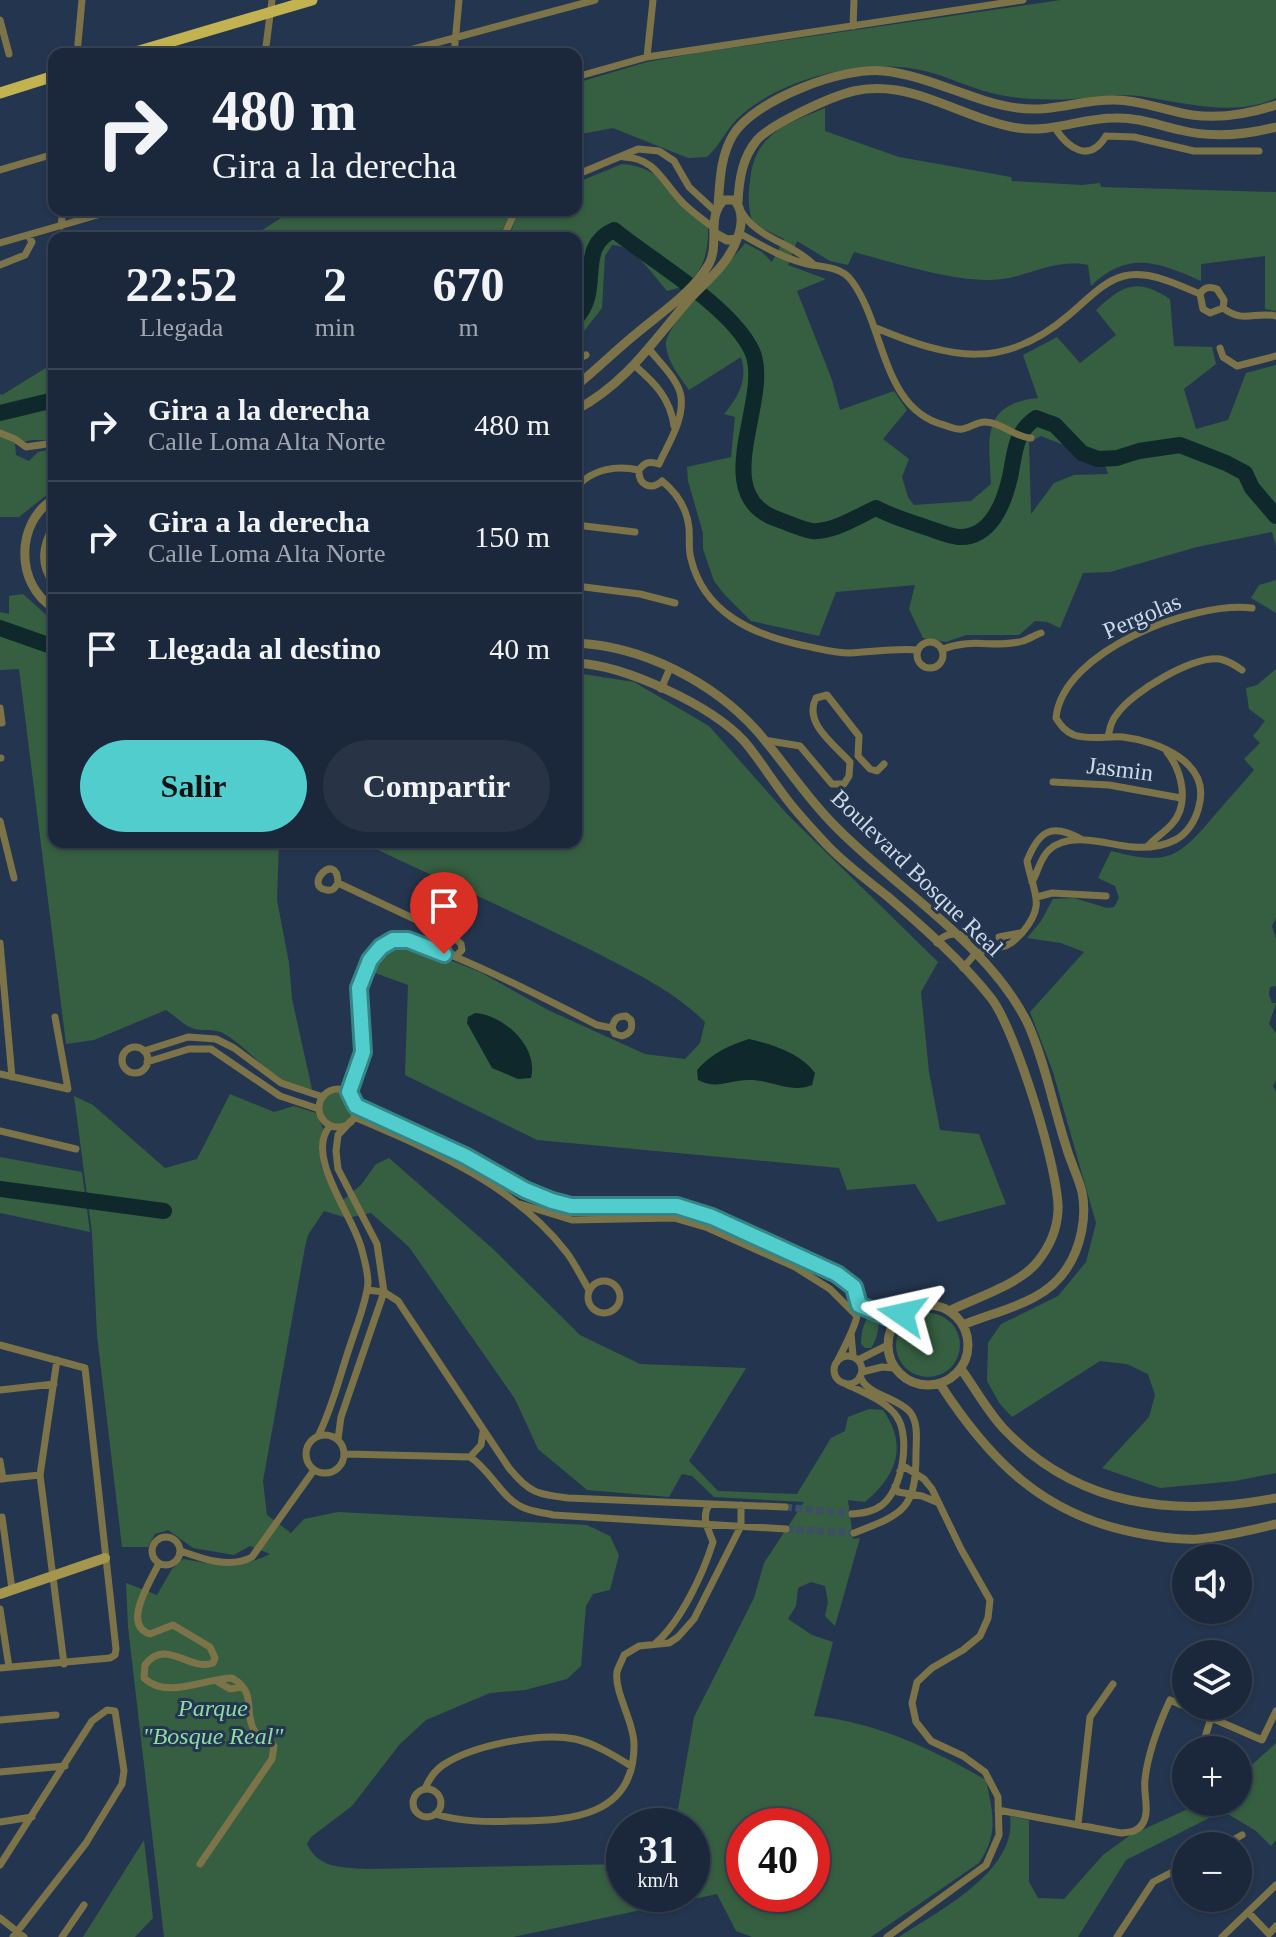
<!DOCTYPE html>
<html lang="es">
<head>
<meta charset="utf-8">
<style>
	body { margin:0; font-family:"Times New Roman",serif; background:#283446; color:#f1f3f6; height:100vh; display:flex; flex-direction:column; font-size:30px; white-space:nowrap }
	* { box-sizing:border-box; margin:0 }
	p { font-size:26px; color:#a0a6af }
	.icon { flex:none; width:44px; height:44px; fill:none; stroke:currentColor; stroke-width:2; stroke-linecap:round; stroke-linejoin:round }
	.map { position:relative; flex:1; overflow:hidden }
	.details { position:absolute; left:48px; top:232px; width:534px; height:616px; display:flex; flex-direction:column; background:#1b283b; border-radius:16px; box-shadow:0 2px 6px #0004,0 0 0 2px #394455 }
	.details>* { flex:none }
	.guide { position:absolute; left:48px; top:48px; width:534px; height:168px; border-radius:16px; box-shadow:0 2px 6px #0004,0 0 0 2px #394455; background:#1b283b; color:#f1f3f6; overflow:hidden }
	.tools { position:absolute; left:1172px; top:1544px; display:grid; gap:16px }
	.tools a { display:grid; place-items:center; width:80px; height:80px; border-radius:50%; background:#1b283b; box-shadow:0 2px 6px #0004,0 0 0 2px #394455; font-size:40px }
	.speed { position:absolute; left:606px; top:1808px; display:flex; gap:16px; font-size:40px; font-weight:700; text-align:center }
	.speed>* { display:grid; place-content:center; width:104px; height:104px; border-radius:50%; background:#1b283b; box-shadow:0 2px 6px #0004,0 0 0 2px #394455; line-height:1 }
	.speed small { font-size:20px; font-weight:400 }
	.speed .limit { border:12px solid #d22; background:#fff; color:#111 }
	.pin { position:absolute; display:grid; place-items:center; width:68px; height:68px; color:#fff; margin:-82px -34px; border-radius:50% 50% 50% 0; rotate:-45deg; box-shadow:0 0 8px #0007 }
	.pin .icon { rotate:45deg }
	.me { position:absolute; width:88px; margin:-44px; rotate:281deg; stroke-linejoin:round; filter:drop-shadow(0 0 6px #0008) }
	.turn { display:flex; align-items:center; gap:28px; height:168px; padding:0 32px; font-size:36px }
	.turn .icon { width:104px; height:104px; stroke-width:2.5 }
	.turn b { display:block; font-size:56px; line-height:68px }
	.eta { display:flex; justify-content:space-evenly; align-items:center; height:136px; text-align:center }
	.eta b { font-size:48px; font-weight:800; line-height:56px }
	.button { display:flex; gap:16px; margin-top:auto; padding:16px 32px }
	.button a { flex:1; height:92px; border-radius:48px; background:#52cdce; color:#111; font-size:32px; font-weight:800; line-height:92px; text-align:center }
	.button a+a { background:#283446; color:#f1f3f6 }
	ul { padding:0; list-style:none }
	li { display:flex; align-items:center; gap:24px; height:112px; padding:0 32px; border-top:2px solid #394455 }
	li div { flex:1 }
	li b { display:block; font-size:30px }
	li em { font-style:normal }
	.map>svg:first-child { display:block }
	.green { fill:#355f40; fill-rule:evenodd }
	.water { fill:#0e282c }
	.lines { fill:none; stroke-linecap:round; stroke-linejoin:round }
	.river { stroke:#0e282c; stroke-width:16 }
	.minor-tunnel { stroke:#3d4e66; stroke-width:7; stroke-dasharray:7 3.5; stroke-linecap:butt }
	.minor { stroke:#7c7448; stroke-width:7 }
	.tertiary { stroke:#7c7448; stroke-width:9 }
	.secondary { stroke:#a4974d; stroke-width:10 }
	.primary { stroke:#c2b250; stroke-width:11 }
	.route-casing { stroke:#358586; stroke-width:20 }
	.route { stroke:#52cdce; stroke-width:14 }
	.labels { text-anchor:middle; dominant-baseline:central; stroke-width:6; stroke-linejoin:round; paint-order:stroke }
	.street-label { font-size:24px; fill:#cdd9e8; stroke:#24364f }
	.park-label { font-size:24px; font-style:italic; fill:#8edba2; stroke:#24364f }
</style>
</head>
<body>
<div class="map">
<svg width="1276" height="1937" viewBox="0 0 1276 1937">
	<rect width="100%" height="100%" fill="#24364f"/>
	<path class="green" d="M1061 0H1276V98C1236 118 1181 102 1139 96 1124 94 1106 97 1091 98 1060 100 1030 101 1000 95 974 90 950 77 925 71 867 57 781 77 737 119 727 129 720 145 707 157L688 158 613 128 576 135V83L647 62 696 53Z
		M825 108V131L899 157 1011 177 1012 181 1082 185 1100 183 1101 187 1276 192V311L1265 309V256L1201 264V281C1158 262 1128 250 1091 286L1088 265C1051 258 1025 280 990 280 952 281 891 262 854 252L848 265 830 261 797 241 788 265 826 279 797 291 832 380 840 410 894 391 907 410 883 439 909 459 902 477 908 497 914 505 971 501 991 484C989 440 980 404 1038 398L1023 355 1057 337 1080 363 1116 335 1096 310C1124 284 1137 278 1170 299L1174 346 1212 347 1216 364 1184 389 1196 429 1228 420 1246 373 1276 365V546L1272 532 1197 547 1110 572 1083 573 1060 628 1047 622 1035 621 1019 635H966L946 642 923 638 909 609 915 585 836 592 819 636 751 621 724 594 714 581 703 549V533L688 481 687 467 731 457 735 417 724 414C739 396 748 380 741 357L689 390C680 377 668 363 666 346 664 323 730 265 745 243L762 252 772 262 784 239 753 224C748 209 748 196 750 181 754 134 786 124 825 108ZM1041 436C1049 439 1058 443 1067 446 1090 452 1100 445 1108 474L1074 475 1054 483 1031 514 1029 442Z
		M622 164C662 166 682 200 708 227 709 257 700 285 667 291 654 276 634 245 612 245L605 256 602 308 577 340 581 346 576 350V238H506C514 229 514 219 521 210H576V183Z
		M293 210H513L498 238H250Z
		M54 363V440H32L15 444 16 455 29 461 38 452 54 449V489L19 517H0V394L2 395Z
		M1276 580V613L1251 598 1259 585Z
		M23 594 54 622V842H279L277 900 289 963 292 999 312 1089C278 1090 251 1048 223 1033 213 1028 202 1032 192 1028 183 1025 174 1015 166 1010L94 1040 66 1044 19 669 0 670V612L9 614V596Z
		M1276 669V918L1272 926 1276 939V986L1270 987 1269 995 1272 1003H1276L1269 1024 1276 1033V1080L1273 1086 1276 1092V1473L1235 1481 1160 1488 1102 1468 1149 1417 1155 1395 1148 1374 1127 1364 1100 1361 1012 1417 1000 1404 987 1381 988 1343 1001 1324 1058 1296 1086 1262 1096 1223 1053 1072 1030 1012 1084 952 1061 943 1027 938 1041 921 1053 899 1074 898 1107 908 1114 907 1119 898 1115 886 1098 878 1111 851C1166 865 1177 860 1213 817 1226 801 1241 786 1254 770L1244 759 1260 743 1253 736 1265 721 1249 709 1246 688 1257 685Z
		M576 673 634 682 709 726 788 815 938 962 921 992 929 1072 940 1130 979 1134 1006 1204 938 1222 915 1184 847 1190 839 1168 537 1140 405 1075 408 985 367 970 377 957 392 946 406 943 480 972 548 1010 645 1054 685 1059 700 1043 705 1022C673 990 628 969 587 948 513 911 436 878 361 842H576Z
		M322 1108a16 16 0 1 1 32 0a16 16 0 1 1-32 0Z
		M230 1094 274 1112 294 1106 316 1113 323 1128 321 1166 338 1204 361 1185 376 1164 389 1158 492 1248 580 1335 640 1364 746 1368 689 1461 718 1491 797 1494 831 1438 845 1431 848 1417 869 1409 883 1410C908 1446 897 1475 865 1502L848 1500 853 1539 860 1538 835 1626 825 1616 828 1602 825 1586 811 1582 798 1588 796 1606 788 1619 812 1635 833 1642 814 1716C876 1722 932 1749 986 1780 993 1814 999 1833 979 1863L871 1937H752L736 1931 717 1894 513 1937H164L128 1627 126 1583 157 1595 172 1569 183 1559C214 1565 242 1569 270 1554L250 1546 234 1555 193 1548 168 1530 155 1534 148 1547H122L97 1335 92 1233 74 1096 93 1105 165 1168 197 1159ZM324 1211 347 1218 371 1213 409 1247 515 1399 538 1449 587 1490 669 1497 682 1474 692 1476 714 1497 804 1502 764 1563 754 1598 694 1717 675 1826H692V1894H624V1864L366 1869C341 1867 319 1869 307 1844L311 1837 352 1806 400 1744 426 1720 490 1693 525 1690 567 1679 581 1666 586 1606 593 1594 610 1590 619 1555 610 1536 587 1525 338 1512 304 1519 291 1533 267 1515 263 1481 305 1247 308 1235ZM744 1826H812V1894H744Z
		M0 1157 82 1172 90 1232 0 1213Z
		M896 1345a32 32 0 1 1 64 0a32 32 0 1 1-64 0Z
		M875 1314 879 1318C879 1328 877 1340 871 1348H865L861 1344C861 1335 863 1322 870 1315Z
		M1276 1743V1840L1271 1846 1256 1831 1223 1811 1126 1860 1078 1937H899C938 1911 1018 1871 1010 1816L1029 1820V1882L1038 1898 1064 1899 1103 1855 1129 1836 1203 1802H1238V1770L1244 1772Z
		M144 1840 153 1918 135 1937H83Z"/>
	<path class="water" d="M475 1013C504 1015 539 1047 531 1078L518 1079 492 1068 467 1023 468 1017Z
		M749 1039C774 1045 800 1053 815 1073L812 1085C791 1094 770 1079 748 1080 729 1080 717 1090 698 1080L697 1070C711 1054 729 1045 749 1039Z"/>
	<g class="lines">
		<path class="river" d="M576 318C603 290 575 247 614 230 653 262 731 306 752 351 773 398 706 494 777 519 788 523 801 529 812 531 832 533 858 516 876 508 893 517 910 522 928 528 937 531 948 536 958 537 990 539 1004 504 1010 477 1015 454 1014 433 1036 418L1055 425 1082 453 1098 459 1117 458 1139 451 1180 445 1226 463 1245 473 1252 488 1276 516
			M0 413 54 400
			M0 628 54 647
			M0 1189 164 1211"/>
		<path class="minor-tunnel" d="M785 1507 852 1514
			M786 1529 854 1533"/>
		<path class="minor" d="M0 20 9 54
			M853 26 854 0
			M77 54 82 0
			M265 54 272 0
			M395 54 595 0
			M454 54 459 0
			M647 57 653 0
			M576 77 647 57 1023 0
			M1055 128C1068 148 1089 164 1106 136
			M1106 136 1134 137 1194 151H1259
			M624 157C656 158 663 183 683 203 692 212 703 220 714 228
			M0 170 54 154
			M576 175 638 149 659 151 674 161 689 187 715 211
			M741 211C757 239 791 242 813 264
			M61 226 63 210
			M739 233C763 246 785 260 812 265 826 267 842 268 851 280 885 324 881 409 944 425 949 427 956 430 962 429 970 428 976 422 985 422 1002 422 1013 437 1031 438
			M503 238 516 210
			M0 243 115 210
			M0 265 25 255 32 242 28 235
			M1200 294C1204 287 1209 286 1217 289L1224 300 1223 308
			M1200 294 1203 309 1210 313 1223 308
			M1223 308C1244 324 1254 311 1276 316
			M876 328C951 359 1003 371 1069 315 1085 302 1103 281 1124 276 1149 270 1176 284 1200 294
			M1220 348 1223 357 1237 366 1276 356
			M649 349C659 362 679 380 681 397 684 420 668 444 659 464
			M576 360 586 355
			M634 365C655 383 670 398 674 426
			M0 433 15 439 26 447 54 443
			M639 470C638 485 651 491 662 481
			M639 470C645 462 649 461 659 464
			M662 481C677 493 687 509 689 528 690 539 688 548 691 559 704 612 751 634 801 645 817 648 833 653 850 653 873 652 895 648 918 650
			M576 487C593 469 616 465 639 470
			M576 525 635 532
			M576 586 640 594 675 603
			M917 655a13 13 0 1 1 26 0a13 13 0 1 1-26 0Z
			M943 649C974 637 995 649 1023 641 1029 639 1035 635 1041 633
			M661 689 670 668
			M0 708 2 723H0
			M1108 737C1110 728 1111 721 1117 714 1132 692 1192 656 1220 659 1229 661 1235 665 1242 670
			M764 740 800 746 832 784H844L849 776 850 762C834 744 803 723 816 698L827 695 859 736 858 756 870 769 877 771 884 764
			M0 758H1
			M1053 782 1109 785 1181 798
			M0 821 14 878
			M1148 846C1155 838 1165 832 1172 824 1190 804 1182 771 1167 752
			M1032 882C1038 872 1040 858 1049 850 1070 830 1108 845 1133 847 1148 848 1161 847 1175 840 1187 834 1196 820 1199 806 1211 762 1157 741 1123 737 1107 736 1089 740 1074 735 1065 731 1061 726 1056 718 1062 651 1193 601 1252 608
			M338 883C335 887 334 891 327 890 302 887 337 849 338 883L455 938 461 944 462 950 457 955H450
			M1037 897 1052 893 1106 896
			M999 937 1020 933
			M0 943 12 1077
			M937 943C950 926 968 939 987 939
			M1001 947C1010 946 1015 940 1022 933 1047 904 1033 893 1027 861 1039 830 1052 823 1081 839
			M963 968 975 954 989 949
			M122 1060a13 13 0 1 1 26 0a13 13 0 1 1-26 0Z
			M144 1051 188 1037 216 1039 234 1048 281 1083 323 1097
			M147 1062 189 1049H211L280 1096 319 1109
			M0 1074 68 1089 55 1017
			M319 1108a19 19 0 1 1 38 0a19 19 0 1 1-38 0Z
			M349 1092C354 1080 362 1066 363 1052 365 1030 354 1008 360 985 364 968 376 943 395 940 425 935 563 1008 597 1025L612 1028 615 1034 622 1036C631 1033 633 1029 631 1020L626 1016C617 1016 614 1019 612 1028
			M356 1106C387 1126 427 1138 461 1154 496 1171 530 1200 570 1206 603 1211 640 1204 673 1206 697 1208 843 1271 854 1288 868 1310 846 1342 837 1362
			M354 1117C431 1150 514 1184 567 1253 575 1264 582 1278 589 1290
			M0 1131 76 1149
			M520 1204 572 1220 674 1218 708 1228 795 1267 830 1289 856 1315
			M588 1297a16 16 0 1 1 32 0a16 16 0 1 1-32 0Z
			M367 1290 384 1292 398 1301 509 1468C529 1493 537 1494 568 1498L785 1507
			M857 1304 895 1320
			M851 1333 853 1356
			M0 1345 85 1368 116 1649 115 1655 110 1658 0 1668
			M834 1370a14 14 0 1 1 28 0a14 14 0 1 1-28 0Z
			M57 1360 40 1475 64 1664
			M858 1360 886 1346
			M862 1372 882 1367 894 1368
			M844 1383C860 1391 887 1401 897 1417 911 1438 902 1490 882 1505 873 1512 863 1513 852 1514
			M0 1390 54 1384
			M306 1454a19 19 0 1 1 38 0a19 19 0 1 1-38 0Z
			M318 1436C333 1407 340 1374 351 1343 357 1324 366 1303 368 1283 368 1271 364 1258 361 1247 353 1216 304 1155 330 1126
			M338 1439 341 1417 384 1292 377 1244 338 1169 336 1151 338 1135 351 1121
			M345 1454 470 1457
			M470 1457C492 1471 502 1501 527 1509 535 1512 545 1513 553 1515L786 1529
			M470 1457 481 1445 483 1432
			M0 1461 3 1479
			M0 1479 40 1475
			M895 1486 898 1492 922 1496 939 1503
			M2 1517 12 1589
			M854 1533C903 1514 916 1510 916 1454 916 1440 919 1424 910 1412 897 1397 866 1395 860 1376
			M152 1551a14 14 0 1 1 28 0a14 14 0 1 1-28 0Z
			M181 1551C203 1559 230 1569 252 1557L314 1470
			M159 1563C151 1581 121 1625 150 1634L173 1625 210 1647 215 1658 213 1663C190 1672 165 1637 145 1665L144 1678C166 1700 206 1678 232 1678 258 1693 243 1711 254 1730 258 1737 268 1740 274 1746L272 1759 200 1864
			M0 1609 9 1667
			M656 1643C681 1621 703 1574 713 1542 708 1528 701 1519 709 1504
			M218 1682 230 1689 242 1687
			M0 1720 56 1715
			M1201 1750 1211 1718
			M0 1772 65 1766
			M425 1789C429 1779 434 1771 443 1765 473 1745 540 1732 575 1739 594 1743 615 1756 631 1766
			M413 1803a14 14 0 1 1 28 0a14 14 0 1 1-28 0Z
			M998 1810 1121 1833C1130 1832 1138 1832 1143 1823 1150 1811 1143 1793 1145 1779 1148 1753 1159 1724 1170 1700L1262 1740 1276 1711
			M435 1814C461 1822 487 1822 514 1821 570 1821 635 1817 634 1744 634 1722 614 1692 617 1672 618 1667 622 1661 624 1655L639 1646 669 1643 678 1637 694 1619 741 1526V1505
			M0 1822 32 1817
			M1078 1824 1090 1717 1113 1684
			M1222 1846 1242 1835
			M0 1865 92 1721 107 1710 115 1711 124 1771 122 1784 86 1843 13 1937
			M1248 1912 1269 1934 1276 1926
			M0 1918 24 1937
			M62 1937 84 1905
			M887 1937 986 1865 999 1835 998 1797 985 1772 963 1756 931 1741 916 1722 912 1703 917 1682 932 1668 963 1650 980 1636 988 1618 990 1600 961 1549 932 1489 924 1479 905 1467 900 1471
			M1117 1937 1153 1882 1186 1865
			M1222 1937 1276 1885"/>
		<path class="tertiary" d="M738 202C739 180 742 158 757 140 771 124 832 96 854 91 867 88 883 88 896 90 935 96 978 122 1018 128 1052 133 1082 118 1114 118 1137 117 1158 125 1180 130 1211 138 1245 135 1276 127
			M718 206C720 181 720 157 733 135 754 100 844 66 884 71 931 76 972 102 1018 108 1052 113 1082 99 1115 100 1141 100 1166 111 1192 115 1221 119 1249 114 1276 105
			M576 386C597 369 616 350 637 333 662 312 692 293 709 264 720 243 706 217 724 200H734C744 210 742 227 737 239L727 240 716 234
			M576 410C626 383 651 344 687 302 705 282 728 265 737 239
			M54 499C15 522 15 585 54 608
			M54 526C43 547 40 563 54 583
			M576 643C643 646 713 682 757 731 784 762 805 796 834 825 894 887 990 945 1028 1024 1045 1062 1053 1106 1066 1146 1070 1161 1078 1176 1082 1192 1087 1216 1081 1247 1067 1268 1045 1303 999 1310 963 1325
			M576 663C624 665 711 705 744 741 757 756 768 774 780 790 793 809 811 828 827 845 845 864 867 880 887 896 923 927 962 961 991 998 1015 1028 1060 1173 1058 1211 1057 1229 1050 1246 1038 1261 1021 1284 975 1298 949 1311
			M888 1345a40 40 0 1 1 80 0a40 40 0 1 1-80 0Z
			M961 1369C975 1388 987 1411 1004 1429 1079 1508 1175 1517 1276 1498
			M940 1384C990 1461 1043 1515 1137 1533 1157 1537 1177 1540 1198 1539 1224 1537 1251 1530 1276 1524"/>
		<path class="secondary" d="M0 1594 105 1558"/>
		<path class="primary" d="M129 54 312 0
			M0 93 54 76"/>
	</g>
	<g class="lines">
		<defs>
			<path id="route" d="M444 954 408 940H393L381 947 370 960 359 988 363 1052 349 1092 356 1106 465 1156 525 1190 552 1201 571 1206H677L712 1217 837 1274 854 1287 859 1305 895 1320 902 1314"/>
		</defs>
		<use href="#route" class="route-casing"/>
		<use href="#route" class="route"/>
	</g>
	<g class="labels">
		<g class="street-label">
			<text transform="translate(1142 616) rotate(-23)">Pergolas</text>
			<text transform="translate(1120 769) rotate(7)">Jasmin</text>
			<text transform="translate(917 873) rotate(44)">Boulevard Bosque Real</text>
		</g>
		<g class="park-label">
			<text x="213" y="1708">Parque<tspan x="213" dy="28">"Bosque Real"</tspan></text>
		</g>
	</g>
</svg>
<div class="tools">
<a><svg class="icon" aria-label="sound" viewBox="0 0 24 24"><path d="M4 9h4l5-4v14l-5-4H4zM17 9q2 3 0 6"/></svg></a>
<a><svg class="icon" aria-label="layers" viewBox="0 0 24 24"><path d="M12 4l9 5-9 5-9-5zM3 14l9 5 9-5"/></svg></a>
<a>+</a>
<a>−</a>
</div>
<div class="speed"><div>31<small>km/h</small></div><div class="limit">40</div></div>
<div class="pin" style="left:444px;top:954px;background:#d93025"><svg class="icon" aria-label="arrive" viewBox="0 0 24 24"><path d="M6 21V4h12l-3 4 3 4H6"/></svg></div>
<svg class="me" style="left:902px;top:1314px" viewBox="-20 -20 40 40"><path d="M0-17L14 15 0 8-14 15z" fill="#52cdce" stroke="#fff" stroke-width="4"/></svg>
<div class="guide">
<div class="turn"><svg class="icon" aria-label="right" viewBox="0 0 24 24"><path d="M7 20v-9h11M14 6l5 5-5 5"/></svg><div><b>480 m</b>Gira a la derecha</div></div>
</div>
<section class="details">
<div class="eta">
<div><b>22:52</b><p>Llegada</p></div>
<div><b>2</b><p>min</p></div>
<div><b>670</b><p>m</p></div>
</div>
<ul>
<li><svg class="icon" aria-label="right" viewBox="0 0 24 24"><path d="M7 20v-9h11M14 6l5 5-5 5"/></svg><div><b>Gira a la derecha</b><p>Calle Loma Alta Norte</p></div><em>480 m</em></li>
<li><svg class="icon" aria-label="right" viewBox="0 0 24 24"><path d="M7 20v-9h11M14 6l5 5-5 5"/></svg><div><b>Gira a la derecha</b><p>Calle Loma Alta Norte</p></div><em>150 m</em></li>
<li><svg class="icon" aria-label="arrive" viewBox="0 0 24 24"><path d="M6 21V4h12l-3 4 3 4H6"/></svg><div><b>Llegada al destino</b></div><em>40 m</em></li>
</ul>
<div class="button"><a>Salir</a><a>Compartir</a></div>
</section>
</div>
</body>
</html>
